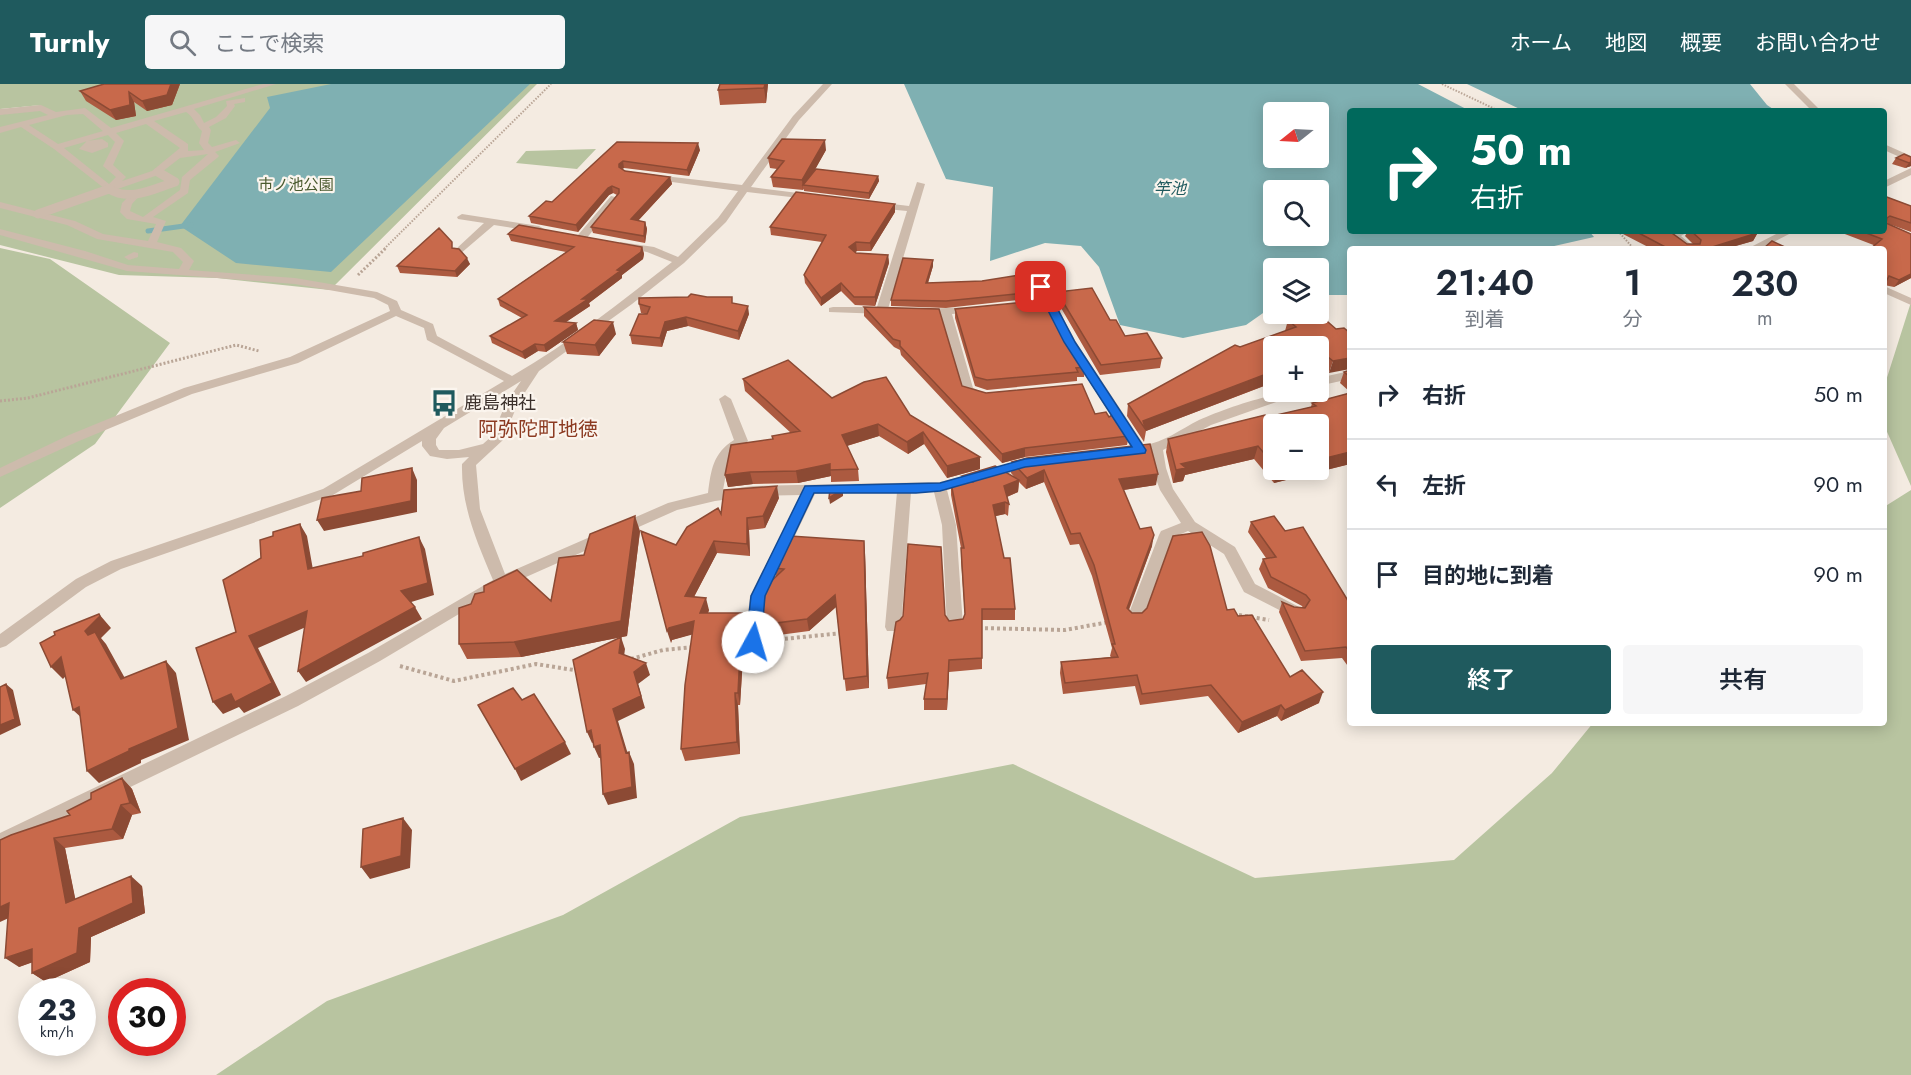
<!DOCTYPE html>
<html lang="ja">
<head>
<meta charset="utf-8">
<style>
	body { margin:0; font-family:Jost,"Noto Sans JP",sans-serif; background:#f6f6f7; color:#1f2937; height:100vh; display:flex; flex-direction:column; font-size:22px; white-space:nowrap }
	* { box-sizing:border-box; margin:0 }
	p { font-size:20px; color:#747a83 }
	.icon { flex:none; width:33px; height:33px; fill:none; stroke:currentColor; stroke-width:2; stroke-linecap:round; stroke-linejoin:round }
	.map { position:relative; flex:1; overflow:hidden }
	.drawer { position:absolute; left:1347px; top:162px; width:540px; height:480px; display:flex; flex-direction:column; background:#fff; border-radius:6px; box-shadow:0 3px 15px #0003 }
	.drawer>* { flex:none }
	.banner { position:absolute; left:1347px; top:24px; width:540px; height:126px; border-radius:6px; box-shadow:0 3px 15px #0003; background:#00695c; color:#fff; overflow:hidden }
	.needle { width:39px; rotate:252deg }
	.buttons { position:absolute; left:1263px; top:18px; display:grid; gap:12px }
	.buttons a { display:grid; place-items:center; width:66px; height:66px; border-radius:6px; background:#fff; box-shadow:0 3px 15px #0003; font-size:30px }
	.speed { position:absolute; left:18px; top:894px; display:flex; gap:12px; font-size:30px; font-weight:700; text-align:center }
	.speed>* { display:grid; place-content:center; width:78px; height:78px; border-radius:50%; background:#fff; box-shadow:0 3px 15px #0003; line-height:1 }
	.speed small { font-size:15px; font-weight:400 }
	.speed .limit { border:9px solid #d22; background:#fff; color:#111 }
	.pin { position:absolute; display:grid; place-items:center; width:51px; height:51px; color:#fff; margin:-26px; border-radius:12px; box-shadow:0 3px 9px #0006 }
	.me { position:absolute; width:66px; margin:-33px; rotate:6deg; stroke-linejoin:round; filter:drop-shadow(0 0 4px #0008) }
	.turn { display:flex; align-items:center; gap:21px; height:126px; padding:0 24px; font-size:27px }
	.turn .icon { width:78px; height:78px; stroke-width:2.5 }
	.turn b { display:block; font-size:42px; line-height:51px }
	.eta { display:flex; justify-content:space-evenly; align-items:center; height:102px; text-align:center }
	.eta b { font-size:36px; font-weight:600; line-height:42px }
	.button { display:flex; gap:12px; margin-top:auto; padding:12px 24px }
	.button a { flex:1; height:69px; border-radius:6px; background:#1f5a5e; color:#fff; font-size:24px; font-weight:600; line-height:69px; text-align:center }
	.button a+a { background:#f6f6f7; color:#1f2937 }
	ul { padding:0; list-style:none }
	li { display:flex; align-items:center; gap:18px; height:90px; padding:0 24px; border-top:2px solid #e0e1e3 }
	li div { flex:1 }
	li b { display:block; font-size:22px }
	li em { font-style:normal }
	header { display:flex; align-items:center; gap:36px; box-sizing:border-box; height:84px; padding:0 30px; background:#1f5a5e; color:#fff }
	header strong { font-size:28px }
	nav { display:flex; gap:33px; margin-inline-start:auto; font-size:21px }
	.search { width:420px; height:54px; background:#f6f6f7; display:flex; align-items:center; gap:15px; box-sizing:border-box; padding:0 21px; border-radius:6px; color:#747a83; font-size:22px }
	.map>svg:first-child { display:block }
	.green { fill:#b8c4a0 }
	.water { fill:#7fb0b2; fill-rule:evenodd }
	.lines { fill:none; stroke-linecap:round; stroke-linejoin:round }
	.stream { stroke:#7fb0b2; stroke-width:5 }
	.path-far2 { stroke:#b9a596; stroke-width:2; stroke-dasharray:1.5 1.5; stroke-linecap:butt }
	.path-far1 { stroke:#b9a596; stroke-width:3; stroke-dasharray:2 2; stroke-linecap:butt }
	.path { stroke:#b9a596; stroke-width:4; stroke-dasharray:3 3; stroke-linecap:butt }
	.minor { fill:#cdbbac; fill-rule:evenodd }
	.minor-bridge { stroke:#cdbbac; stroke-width:9 }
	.wall { fill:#ac5a40; fill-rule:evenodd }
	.shaded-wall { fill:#8c4a34 }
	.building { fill:#c8694b; stroke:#8c4a34; stroke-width:1.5 }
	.route { fill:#1a73e8; stroke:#114b97; stroke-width:1.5 }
	.labels { text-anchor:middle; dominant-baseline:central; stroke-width:4.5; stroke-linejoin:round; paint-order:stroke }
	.far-park-label { font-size:15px; fill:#4a5a2e; stroke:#fbf5ee }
	.far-water-label { font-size:16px; font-style:italic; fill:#1f5a5e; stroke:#fbf5ee }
	.poi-label { font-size:18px; fill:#3b302b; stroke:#fbf5ee; text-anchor:start }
	.neighbourhood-label { font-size:20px; fill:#8c3b22; stroke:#fbf5ee }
</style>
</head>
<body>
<header>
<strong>Turnly</strong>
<div class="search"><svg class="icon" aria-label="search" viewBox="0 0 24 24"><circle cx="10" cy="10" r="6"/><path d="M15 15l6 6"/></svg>ここで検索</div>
<nav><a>ホーム</a><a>地図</a><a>概要</a><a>お問い合わせ</a></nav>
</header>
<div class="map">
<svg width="1911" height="991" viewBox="0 0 1911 991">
	<rect width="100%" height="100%" fill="#f4ebe1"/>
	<path class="green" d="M0 0H537L330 206 217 194 119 191 0 161V26L41 21 0 25Z
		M596 65 577 85 516 79 526 67Z
		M0 164 50 175 170 259 95 360 0 424Z
		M1911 218V402L1884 341V303Z
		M1911 406V991H216L327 917 563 831 740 733 1013 680 1255 794 1454 776 1552 689 1593 639H1884V423Z"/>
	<path class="water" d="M331 0H530L331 188 236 179 180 142 270 24 267 13Z
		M904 0H1418L1470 27H1350V147H1589L1594 153 1541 165H1350V211H1319L1318 184H1274L1273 222 1246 241 1183 254 1120 241 1099 183 1081 162 1045 159 990 177 993 103 946 95ZM1274 28H1318V74H1274ZM1274 106H1318V152H1274Z
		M1467 0H1750L1767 21 1776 27H1524Z"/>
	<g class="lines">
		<path class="stream" d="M148 147 191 141"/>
		<path class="path-far2" d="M1442 0 1499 27
			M1618 147 1634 165
			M384 165 551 0"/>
		<path class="path-far1" d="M358 191 386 164
			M0 317 28 314 236 261 259 267"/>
		<path class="path" d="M1233 530 1269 536
			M979 544 1065 546 1109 538
			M773 556 843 549
			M631 575 663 566 694 563
			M400 582 454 597 536 580 580 587"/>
		<path class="minor" d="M263 0H276L194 25 200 31 204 39 216 33 227 22 226 17 245 14V18L234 20 235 22 226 34 209 43 211 46 208 59 212 63 236 56 240 59 215 68 219 72 217 74 190 96 188 109 153 133 166 137 157 158 181 164 194 177 189 186 295 194 377 208 397 217 401 226 433 240 437 252 512 292C569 259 621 218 672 178L647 168 620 162V158L654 163 678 173 718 134 738 107 650 95 647 94V90L742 101 793 32 823 0H832L799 36 751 103 814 111 819 114 817 116 747 108 726 138 684 179 632 220 539 287 518 319 503 356 476 381 480 425 505 490 668 419 708 409C711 386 713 369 734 356L719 315 725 311 731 315 748 357 729 374 723 406 753 402 940 398 1031 375 1036 376 1038 379 1036 382 947 406 956 441 963 542 961 546H949L947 542 942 441 934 408H911L901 543 899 547H887L885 543 897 408 815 410 766 512 761 558 759 562H747L745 558 750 512 801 411 753 412 715 417 677 426 506 502 380 577 298 622 0 766V749L286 612 368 569 493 496C477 458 461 422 462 380L469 373 447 375 430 372 422 362V357L333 411 121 485 86 503 6 562 0 564V550L76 495 111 477 323 405 504 297 427 256 424 244 396 232 298 279 192 310 79 357 0 393V384L69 351 184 304 290 273 390 227 388 221 374 214 295 200 127 187 0 151V145L85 167 128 181 179 185 183 178 173 168 97 155 67 141 0 124V118L75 137 103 150 148 157 156 140 127 135 120 128 122 119 133 108H139L141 110 132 120 130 127 143 133 180 106 182 93 208 70 180 74 158 91 109 108 54 65 21 43 0 49V43L48 31 40 27 0 31V25L41 21 56 28 85 24 111 44ZM186 28C194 33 195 41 202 47L199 59 204 66 188 67V60L154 37ZM83 30 103 47 58 60 29 41 67 31ZM146 40 180 64 152 87 122 97 126 93 113 81 124 57 116 49ZM108 51 115 58 103 82 116 93 109 100 64 64ZM521 297 506 319 492 352 483 360 459 366H439L436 361V355L444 344Z
			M1785 0H1794L1821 27H1812Z
			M102 55 108 59V63L92 69 79 65 87 57Z
			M1884 60 1911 72V78L1884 66Z
			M1911 84V91L1884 104V97Z
			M917 98 925 100 888 225 890 227 884 230 829 228V224L833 223H877L907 127 876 124 871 121 876 118 909 122Z
			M611 112 619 114 586 155H578V151Z
			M462 130 539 142 544 145 539 148 494 141 460 170 456 169V165L484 139 458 135 457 133Z
			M1676 147H1689L1681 152 1696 165H1684L1670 154V150Z
			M1782 147H1795L1760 165H1747Z
			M134 168 138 169V173L129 176 124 173Z
			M1031 181 1036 184 1076 258 1144 361C1163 359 1181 345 1199 336 1224 325 1272 308 1298 308L1296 311 1211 341 1163 366 1166 384 1173 405 1195 438 1235 463 1255 500 1301 524 1304 528 1301 532H1291L1244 508 1224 470 1188 447 1172 454 1143 534 1140 538H1130L1127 534 1159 451 1161 447 1181 439 1160 406 1152 384 1150 369 1132 371 1125 367 1131 363 1064 258 1026 184Z
			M1884 202 1911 214V221L1884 209Z
			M974 223 978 224V228L952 230 973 304 988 311 982 315 961 306 941 231H920L914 228 920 225Z
			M1350 287V295L1318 302V294Z"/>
		<path class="minor-bridge" d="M38 130 109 105C130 118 153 105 175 98L158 88"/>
	</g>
	<path class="wall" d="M104 0H180L172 21 147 27 134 18 136 32 116 36 86 17 80 7Z
		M720 0H768L766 19 720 21 718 6Z
		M617 58 700 66 689 92 624 84 622 85 625 87 670 93 672 100 638 137 645 138 647 145 645 159 593 149 591 143 617 111 613 109 609 111 578 148 531 139 529 132 552 118Z
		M826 66 812 90 878 92 879 97 869 115 804 107V105L803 106 773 103 771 93 777 85 770 84 768 74Z
		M1904 70 1911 82 1905 84 1892 80 1896 74Z
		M1884 112 1911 122V148L1886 139 1911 194 1894 203 1884 201V165L1837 147H1884Z
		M895 128 871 167H857L855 168 856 169 888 171 889 179 875 222 855 221 841 207 821 222 805 199 804 191 822 158 771 151 770 143Z
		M1622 147H1672V149L1687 160H1693L1685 152 1688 147H1764L1757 150 1753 157 1725 165H1652L1621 149Z
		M508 150 642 163 644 170 643 175 622 191V194L589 219 590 222 566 238 576 239 578 246 546 268 538 267 525 275 492 259 490 252 522 234 500 222 498 215 566 168 511 157Z
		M454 164 470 180 457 193 400 189 397 182Z
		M933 176V182L928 199 1035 208V214L946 224 891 222V216Z
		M1057 208 1110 236 1125 252 1162 274 1160 284 1100 291 1057 217Z
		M733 219 749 230 739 256 688 242 667 247 662 263 632 260 630 251 645 230 641 229 639 220Z
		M864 223 962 302 986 309 1109 333 1129 352 1127 361 1025 373 1002 379 901 271 900 266 894 263 864 232Z
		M955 225 1063 250 1085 283 1084 293H1077V297L987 306 975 302 955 234Z
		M1288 236 1336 245 1344 244 1329 289 1319 281 1146 347 1144 358 1127 332 1128 320 1240 263 1285 247Z
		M616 250 599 272 567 270 563 258Z
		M1350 286V308L1340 299 1344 288Z
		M743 295 910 331 980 373V385L947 394 924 360 908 370 879 352 847 362 858 385 859 397 831 398V392L798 399 753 400 728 403 725 391 773 355 791 349 745 307Z
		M1350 309V380L1274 399 1254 375 1185 391 1183 397 1173 399 1166 368 1168 355 1265 331 1268 333 1311 323 1312 319ZM1274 340H1318V386H1274Z
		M1012 378 1156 401 1123 406 1140 445 1152 462 1129 526 1132 529 1227 526 1238 532 1290 593 1319 619 1281 637 1277 632 1238 649 1208 612 1140 621 1135 602 1063 610 1060 589 1061 578 1111 573 1110 572 1112 564 1092 492 1079 460 1070 461 1044 398 1026 405 1019 398 1018 408 1007 413 1009 420 1008 432 1005 430 995 432 1015 525V536H982V585L949 588 947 626H924V615L926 600 888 605 887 594 945 531 949 537 963 535 965 532 961 476V464L951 411V399L962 398V392L1016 395 1011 389Z
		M779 414 765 444 749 446 750 472 717 469 694 513 709 526 708 529 745 541 740 621H738L740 670 685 677 681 665 692 550 672 556 671 559 676 461Z
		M1251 438 1285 447 1350 520V585L1342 574 1301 577 1279 528 1282 518 1294 523 1303 524 1302 522 1268 504 1259 485 1263 475 1266 474 1248 448Z
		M640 447 627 552 521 573 467 575 459 560 471 520 551 517 584 471Z
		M865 469 869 604 846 607 836 523 809 547 764 553 761 541 776 493 774 484Z
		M122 694 132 705 141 729 132 731 123 755 65 764 75 815 142 802 145 829 91 853 90 878 46 898 32 889V878L19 883 8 834 0 756 70 731 91 715Z"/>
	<path class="shaded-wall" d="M171 0H180L172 21 147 27 142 17Z
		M765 0H768L766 19 764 4Z
		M129 8 134 18 136 32 116 36 110 26Z
		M825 56 826 66 806 102 803 101V106L802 96Z
		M698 59 700 66 689 92 687 86Z
		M623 77 624 84 620 86 619 80Z
		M1911 78V82L1905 84 1909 79Z
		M878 92 879 97 869 115V109Z
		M670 93 672 100 633 142 631 135Z
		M612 102 613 109 609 111 578 148 576 141 608 104Z
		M895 120V128L871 167 870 159Z
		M645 138 647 145 645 159 644 152Z
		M1750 147H1764L1757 150 1753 157 1725 165H1706Z
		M856 158 857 167 850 171 849 163Z
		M642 163 644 170 643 175 622 191V194L589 219 590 222 557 244 555 237 617 186Z
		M888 171 889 179 875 222V213Z
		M467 174 470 180 457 193 455 187Z
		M933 176V182L926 205V199Z
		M1911 190V194L1894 203 1899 196Z
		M841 199V207L821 222V214Z
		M748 222 749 230 739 256 738 247Z
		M686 233 688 242 667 247 662 263 660 254 665 238Z
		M613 238 616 250 599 272 595 261Z
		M576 239 578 246 546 268 544 261Z
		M535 260 538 267 525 275 522 268Z
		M1323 269 1319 281H1318V270Z
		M1350 274V285L1329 289 1333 277Z
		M1274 287V298L1146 347 1143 337Z
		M878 340 879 352 843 363 842 351Z
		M923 348 924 360 908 370 907 358Z
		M1258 362 1254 375 1185 391 1183 397 1173 399 1176 386 1181 380Z
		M1025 364V373L1002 379V370Z
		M1350 368V380L1274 399 1277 386H1318V376Z
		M980 373V385L947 394V382Z
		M830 380 831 392 798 399 796 387Z
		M412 384 417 396V428L324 447 317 436Z
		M1044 386V398L1026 405 1027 394Z
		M750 388 753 400 728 403 725 391Z
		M1158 390 1156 401 1117 407 1119 395Z
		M1019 396 1018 408 1004 414V402Z
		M777 402 779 414 765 444 763 432Z
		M843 405V412L830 420 829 414Z
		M1005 418V430L992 433 993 421Z
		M635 432 640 447 627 552 521 573 514 558Z
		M747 434 749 446 750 472 747 460Z
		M300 440 307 452 315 497 308 485Z
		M1154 451 1152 462 1125 535 1127 524Z
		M419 453 425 465 434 511 408 519 401 507Z
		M714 457 717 469 688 524 685 512Z
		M864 457 865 469 869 604 867 592Z
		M835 511 836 523 809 547 807 535Z
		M706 514 709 526 703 541 700 529Z
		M415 523 422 535 306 598 298 587Z
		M307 527 315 539 258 564 281 611 244 629 239 623 223 630 213 618 231 610 249 552Z
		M742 529 745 541 740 621 738 609Z
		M99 530 111 544 101 554 106 560 132 607 121 595 85 547Z
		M694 537 698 549 672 556 671 559 667 547 669 544Z
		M621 553 625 565 623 580 619 569Z
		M61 573 72 585 63 595 51 583Z
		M949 576V588L947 626V615Z
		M166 577 176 589 189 656 141 676V679L99 699 87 687 129 665Z
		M646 579 650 591 638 600 645 624 618 637 630 677 629 668 634 680 637 714 608 721 603 710 626 669 613 625 634 588Z
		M6 600 13 606 21 641 0 651V641Z
		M1323 608 1319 619 1281 637 1285 626Z
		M735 609 738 621 740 670 737 658Z
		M1281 621 1277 632 1238 649 1242 638Z
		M79 623 85 637 73 626Z
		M591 646 596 657 592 659 587 648Z
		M565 658 571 670 521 697 515 685Z
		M600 661 605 673 599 674 594 663Z
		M122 694 132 705 141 729 130 719Z
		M121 721 132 731 123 755 112 745Z
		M403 734 412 746 410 784 370 795 361 783Z
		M54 754 65 764 78 828 66 819Z
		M131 792 142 802 145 829 91 853 90 878 46 898 32 889Z
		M9 819 22 828 0 838V823Z
		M32 865 45 874 19 883 5 874Z"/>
	<path class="building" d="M104 0H171L167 11 142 17 129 8 130 21 110 26 80 7Z
		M720 0H765L764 4 718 6Z
		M782 55 825 56 802 96 771 93 784 77 768 74Z
		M617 58 698 59 687 86 623 77 619 80V83L625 87 670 93 631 135 645 138 644 152 591 143 619 109V105L612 102 608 104 576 141 529 132 546 117 552 118Z
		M1904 70 1911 73V78L1909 79 1896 74Z
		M816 85 878 92 869 109 803 101Z
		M796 108 895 120 870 159 856 158 849 163 856 169 888 171 875 213H854L841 199 821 214 804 191 826 151 770 143Z
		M1884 112 1911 122V139L1890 132 1887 134 1886 139 1911 150V190L1899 196 1889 192 1887 196 1884 197V165H1870L1882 155 1861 147H1884Z
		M519 141 642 163 641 168 617 186 620 187 582 215H588L555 237 576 239 544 261 535 260 522 268 490 252 527 231 498 215 574 163 508 150Z
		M439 144 452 158V164L459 165 467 174 455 187 397 182Z
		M1635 147H1672V149L1687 160H1700L1701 156 1691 147H1752L1757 149 1706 165H1669Z
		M1772 157 1789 165H1763Z
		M903 174 933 176 926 199 982 197 1026 190 1035 208 946 217 891 216Z
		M1092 204 1110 236H1116L1125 252 1147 249 1162 274 1101 281 1057 208Z
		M691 210 707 213H732V219L748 222 738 247 686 233 665 238 660 254 630 251 639 230H647L650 223 639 220V214L688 213Z
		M1045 216 1063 250 1085 283 1076 284 1078 288 987 296 975 293 955 225Z
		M864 223 939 225 962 302 986 309 1082 300 1095 330 1106 328 1109 333 1114 330 1129 352 1025 364 1002 370 900 262V257L893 255Z
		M1320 231 1336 245 1344 244 1350 249V274L1333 277 1323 269 1318 270V262H1274V287L1143 337 1146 346 1128 320 1235 261 1240 263 1296 243 1288 236Z
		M594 236 613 238 595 261 563 258Z
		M788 276 832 314 864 298 886 293 910 331 980 373 947 382 923 348 907 358 878 340 842 351 858 385 830 386V380L796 387 750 388 725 391 731 361 773 355 772 352 800 347 743 295Z
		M1350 286V293L1344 288Z
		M1350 309V368L1318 376V340H1274V381L1258 362 1181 380 1186 384 1176 386 1168 355 1265 331 1268 333 1316 322 1312 319Z
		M1150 360 1158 390 1119 395 1140 445 1151 443 1154 451 1127 524 1132 529H1142L1147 524 1173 452 1202 448 1210 462 1227 526 1234 525 1238 532 1252 531 1290 593 1302 586 1323 608 1285 626 1281 621 1242 638 1211 601 1142 610 1137 591 1065 599 1061 578 1118 573 1112 560H1115L1094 481 1080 449 1071 450 1044 386 1027 394 1012 378 1027 374Z
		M995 382 1019 396 1004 402 1009 420 1005 418 993 421 1004 474H1010L1015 525H982V574L949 576 947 615H924L928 589 887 594 896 538 900 536 903 532 908 460 941 463 945 531 949 537 963 535 965 530 961 464H964L951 399 972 398 962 392Z
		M412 384 411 417 317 436 322 414 361 407 362 394Z
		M777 402 763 432 747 434V460L714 457 685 512 706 514 700 529H742L738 609H735L737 658 681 665 685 601 694 537 669 544 667 547 641 447 676 461 687 443 718 424 721 430 724 406Z
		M830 405H843L829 414Z
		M635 432 621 537 514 558 459 560V524L471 520 475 510 484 508V502L517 486 551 517 559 474 584 471 590 450Z
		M1274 432 1285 447 1303 443 1350 520V568L1346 563 1305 567 1282 518 1294 523 1305 524 1310 516 1306 511 1271 493 1263 475 1276 473 1251 438Z
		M300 440 308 485 363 472V469L419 453 428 499 401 507 415 523 298 587 307 527 249 552 272 599 235 618 231 610 213 618 196 564 236 548 223 496 261 474 260 456 273 452V448Z
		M790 452 864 457 867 592 844 595 835 511 807 535 761 541 766 502 784 485 774 484Z
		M99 530 100 532 85 547 88 551 95 548 121 595 166 577 178 644 129 665V667L87 687 79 623 73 626 61 573 51 583 40 559 55 551 54 548Z
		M621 553 619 569 646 579 634 588 641 612 613 625 626 669 629 668 632 703 603 710 600 661 594 663 591 646 587 648 573 576Z
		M6 600 15 635 0 641V603Z
		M513 604 522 616 534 610 565 658 515 685 478 621Z
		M122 694 130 719 121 721 112 745 54 754 66 819 131 792 133 819 79 844 77 869 32 889V865L5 874 9 819 0 823V756L11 751 70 731 67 727 91 715V709Z
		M403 734 401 772 361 783 363 745Z"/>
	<path class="route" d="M1038 201 1046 203 1075 258 1146 366 1145 369 1025 383 940 407 916 409H814L765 512 761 558 758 562H748L746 558 751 512 805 402 940 399 1025 375 1132 363 1064 258 1036 203Z"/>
	<defs>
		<symbol id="bus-bare" viewBox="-9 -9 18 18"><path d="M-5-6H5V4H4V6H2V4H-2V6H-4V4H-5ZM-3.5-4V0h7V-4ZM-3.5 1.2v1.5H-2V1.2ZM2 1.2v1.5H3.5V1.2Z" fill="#1f5a5e" stroke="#fbf5ee" stroke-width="2.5" paint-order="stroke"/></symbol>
	</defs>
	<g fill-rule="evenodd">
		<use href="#bus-bare" x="425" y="300" width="38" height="38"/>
	</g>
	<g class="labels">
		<g class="far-park-label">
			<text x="296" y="101">市ノ池公園</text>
		</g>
		<g class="far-water-label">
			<text x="1170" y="104">竿池</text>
		</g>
		<g class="poi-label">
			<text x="464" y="319">鹿島神社</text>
		</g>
		<g class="neighbourhood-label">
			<text x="538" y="345">阿弥陀町地徳</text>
		</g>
	</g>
</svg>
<div class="buttons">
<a><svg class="needle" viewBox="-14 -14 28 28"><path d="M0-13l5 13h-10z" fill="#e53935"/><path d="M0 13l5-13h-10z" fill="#747a83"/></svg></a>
<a><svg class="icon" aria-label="search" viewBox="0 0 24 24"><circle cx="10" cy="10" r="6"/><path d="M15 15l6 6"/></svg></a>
<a><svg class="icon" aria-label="layers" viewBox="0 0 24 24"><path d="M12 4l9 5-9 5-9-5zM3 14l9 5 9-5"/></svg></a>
<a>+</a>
<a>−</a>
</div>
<div class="speed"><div>23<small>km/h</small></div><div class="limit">30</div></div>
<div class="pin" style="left:1041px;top:203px;background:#d93025"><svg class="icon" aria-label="arrive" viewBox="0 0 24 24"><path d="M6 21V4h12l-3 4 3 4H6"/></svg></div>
<svg class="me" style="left:753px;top:558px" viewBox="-20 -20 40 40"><circle r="19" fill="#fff"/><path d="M0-13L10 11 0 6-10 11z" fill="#1a73e8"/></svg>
<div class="banner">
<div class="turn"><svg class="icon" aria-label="right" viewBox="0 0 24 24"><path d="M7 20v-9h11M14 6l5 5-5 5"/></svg><div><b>50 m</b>右折</div></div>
</div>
<section class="drawer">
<div class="eta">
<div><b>21:40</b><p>到着</p></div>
<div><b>1</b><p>分</p></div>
<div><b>230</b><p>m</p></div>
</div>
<ul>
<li><svg class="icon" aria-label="right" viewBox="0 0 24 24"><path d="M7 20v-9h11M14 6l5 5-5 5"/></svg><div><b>右折</b></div><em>50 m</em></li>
<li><svg class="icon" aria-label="left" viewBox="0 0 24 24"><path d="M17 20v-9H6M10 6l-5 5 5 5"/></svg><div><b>左折</b></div><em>90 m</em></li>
<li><svg class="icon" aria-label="arrive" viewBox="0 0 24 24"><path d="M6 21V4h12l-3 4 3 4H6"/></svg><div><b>目的地に到着</b></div><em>90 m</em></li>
</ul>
<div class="button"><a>終了</a><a>共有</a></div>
</section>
</div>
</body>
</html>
